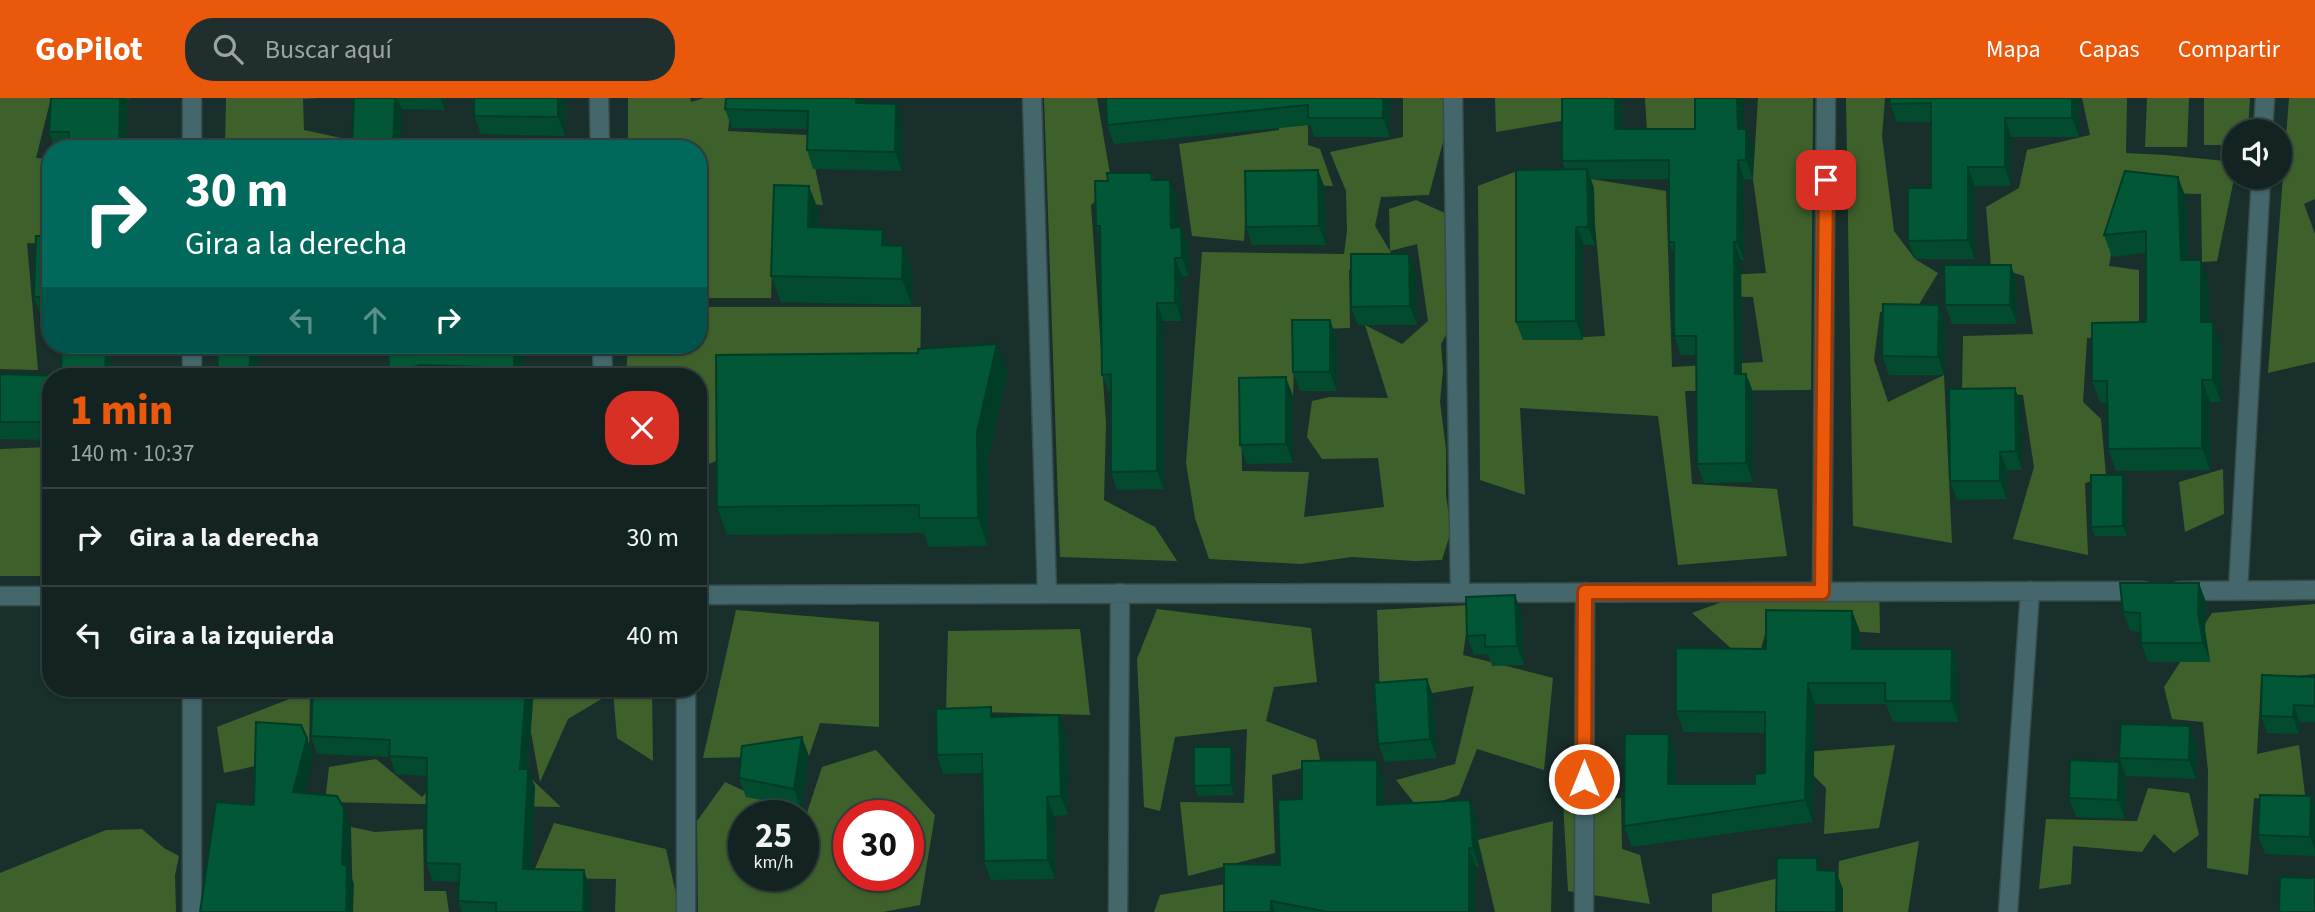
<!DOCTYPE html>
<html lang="es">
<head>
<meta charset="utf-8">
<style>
	body { margin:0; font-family:"Source Sans 3",sans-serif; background:#202f2e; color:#f1f3f6; height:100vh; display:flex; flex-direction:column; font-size:26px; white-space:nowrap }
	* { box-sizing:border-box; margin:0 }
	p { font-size:23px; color:#9da4a5 }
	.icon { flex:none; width:38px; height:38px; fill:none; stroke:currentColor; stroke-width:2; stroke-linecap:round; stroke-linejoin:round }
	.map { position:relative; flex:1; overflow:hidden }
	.drawer { position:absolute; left:42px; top:270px; width:665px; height:329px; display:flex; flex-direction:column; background:#132321; border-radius:28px; box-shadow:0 2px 5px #0004,0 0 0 2px #32403f }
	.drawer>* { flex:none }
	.top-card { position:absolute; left:42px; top:42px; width:665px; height:214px; border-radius:28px; box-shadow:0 2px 5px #0004,0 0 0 2px #32403f; background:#00695c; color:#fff; overflow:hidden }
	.buttons { position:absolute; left:2222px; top:21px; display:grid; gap:14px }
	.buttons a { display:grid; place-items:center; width:70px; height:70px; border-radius:50%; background:#132321; box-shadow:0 2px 5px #0004,0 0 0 2px #32403f; font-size:35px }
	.speed { position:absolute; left:728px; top:702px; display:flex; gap:14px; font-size:35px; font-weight:700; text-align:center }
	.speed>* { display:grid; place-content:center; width:91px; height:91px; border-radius:50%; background:#132321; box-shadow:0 2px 5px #0004,0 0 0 2px #32403f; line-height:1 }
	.speed small { font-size:18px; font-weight:400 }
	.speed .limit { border:10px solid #d22; background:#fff; color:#111 }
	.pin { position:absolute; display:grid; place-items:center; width:60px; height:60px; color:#fff; margin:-30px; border-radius:14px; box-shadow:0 4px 10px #0006 }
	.me { position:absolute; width:77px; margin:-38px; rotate:0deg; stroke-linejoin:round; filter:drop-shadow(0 0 5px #0008) }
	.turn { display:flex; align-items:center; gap:24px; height:147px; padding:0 28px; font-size:32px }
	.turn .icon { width:91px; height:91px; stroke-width:2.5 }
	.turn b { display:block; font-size:49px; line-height:60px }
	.lanes { display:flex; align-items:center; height:66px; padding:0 28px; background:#0003; justify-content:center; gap:35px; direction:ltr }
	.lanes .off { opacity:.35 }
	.round { display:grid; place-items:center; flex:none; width:74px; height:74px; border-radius:28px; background:#202f2e }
	.overview { display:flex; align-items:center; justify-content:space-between; height:119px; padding:0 28px }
	h1 { font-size:42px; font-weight:800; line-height:52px; color:#ea580c }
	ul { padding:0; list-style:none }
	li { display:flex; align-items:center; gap:21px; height:98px; padding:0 28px; border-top:2px solid #32403f }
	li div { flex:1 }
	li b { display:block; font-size:26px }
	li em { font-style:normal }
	header { display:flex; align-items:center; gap:42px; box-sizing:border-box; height:98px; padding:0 35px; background:#ea580c; color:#fff }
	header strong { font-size:33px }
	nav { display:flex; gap:38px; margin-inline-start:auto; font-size:24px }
	.search { width:490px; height:63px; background:#202f2e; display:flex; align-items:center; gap:18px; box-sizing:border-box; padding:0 24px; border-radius:28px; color:#9da4a5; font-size:26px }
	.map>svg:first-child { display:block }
	.forest { fill:#3e612c; fill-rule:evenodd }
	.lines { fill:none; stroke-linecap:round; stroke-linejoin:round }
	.minor-casing { stroke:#384d4a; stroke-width:21 }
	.minor { stroke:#44676b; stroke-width:18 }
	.wall { fill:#024b2f }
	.shaded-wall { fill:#013d26 }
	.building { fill:#025737; stroke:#013d26; stroke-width:2 }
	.route-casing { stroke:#983908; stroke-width:18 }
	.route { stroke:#ea580c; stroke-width:12 }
</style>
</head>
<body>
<header>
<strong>GoPilot</strong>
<div class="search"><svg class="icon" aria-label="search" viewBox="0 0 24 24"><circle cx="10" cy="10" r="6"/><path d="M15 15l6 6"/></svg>Buscar aquí</div>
<nav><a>Mapa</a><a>Capas</a><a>Compartir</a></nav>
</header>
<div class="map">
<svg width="2315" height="814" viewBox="0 0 2315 814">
	<rect width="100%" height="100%" fill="#192f2c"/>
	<path class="forest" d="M0 0H51L36 60 51 61V146L27 145 38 272 0 271Z
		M226 0H320L303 1 304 32 346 41 347 51H225Z
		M628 0H690L691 4 704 0H732L728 33 808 37 823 107 774 103 771 200H698V51H628Z
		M1044 0H1097L1112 88 1091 107 1106 325 1104 402 1155 429 1177 463 1060 459Z
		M1279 0H1308V47L1320 51 1333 88 1247 84 1244 143 1192 138 1179 46 1279 32Z
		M1403 0H1446L1447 29 1429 97 1381 99 1375 128 1390 153 1389 111 1416 102 1447 116 1449 141 1445 182 1458 214 1441 246 1443 272 1440 304 1446 351V397L1451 433 1442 462 1415 463 1352 459 1301 466 1209 461 1195 420 1186 365 1202 154 1344 156 1347 133 1346 93 1330 54 1403 39ZM1417 146 1428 223 1402 246 1365 227 1388 300 1330 299 1312 303 1307 339 1322 361 1378 360 1384 409 1304 419 1309 374 1242 373 1241 292 1293 298 1295 232 1350 230 1349 172 1398 167 1390 153Z
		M1495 0H1562L1561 23 1496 34Z
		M1645 0H1706L1702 44 1648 50Z
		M1758 0H1813L1811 292 1685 293 1692 386 1777 391 1787 458 1678 467 1658 318 1520 310 1525 397 1480 382 1478 88 1517 73 1523 242 1605 238 1591 81 1666 93 1672 269 1763 264 1753 199 1687 197 1681 179 1766 175 1753 81Z
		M1846 0H1885L1882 38 1894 133 1915 161 1938 175 1918 208 1880 214 1874 262 1888 304 1944 277 1952 445 1853 428Z
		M2082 0H2127L2126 55 2165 57 2235 64V76L2217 163 2202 164 2201 96 2122 94 2109 168 2139 172V234L2087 240 2083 304 2101 321 2106 378 2085 385 2088 457 2013 441 2034 369 2023 297 1962 293 1963 238 2033 236 2024 178 1991 168 1986 109 2019 90 2027 52 2090 37Z
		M2147 0H2189L2187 49H2145Z
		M2204 0H2250L2248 33H2235V47H2204Z
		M2289 0H2315V101L2304 106 2315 136V264L2268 275Z
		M698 209H921L920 284 698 370V278H626L628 247H698Z
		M49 349 51 478H0V351Z
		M2223 371 2224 416 2185 434 2179 384Z
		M1879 484 1880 535 1767 529 1755 572 1692 515 1768 487Z
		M2315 506V576L2261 582 2257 656 2299 647 2306 705 2254 700 2248 777 2207 770 2208 673 2203 624 2172 621 2164 589 2212 515Z
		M1470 507 1463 557 1553 580 1544 672 1477 651 1459 697 1419 711 1396 682 1455 666 1474 588 1380 604 1377 512Z
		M1157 511 1311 530 1317 584 1274 589 1266 623 1316 642 1321 666 1272 677 1275 755 1188 778 1180 704 1244 705 1247 631 1175 639 1160 713 1144 709 1137 561Z
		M736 512 879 524V629L820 625 809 658 703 660Z
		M1080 531 1090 617 946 613 948 533Z
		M523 590H652L653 663 617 640 613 594 568 621 540 684Z
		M310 593 309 656 224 675 217 629Z
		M1895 647 1879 730 1824 736 1826 690 1791 655Z
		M876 652 935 717 920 807 883 814H698L697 723 725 684 796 717 744 718V777H803V721H805L822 669ZM849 718H908V777H849Z
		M376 661 422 699 448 673H523L561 709 325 704 329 669Z
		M2148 690 2189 695 2199 737 2174 755 2154 736 2142 754 2073 748 2071 786 2039 791 2046 721 2137 723Z
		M1621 700 1622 751 1640 757 1650 806 1568 793 1563 703Z
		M1553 723 1551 814H1495L1478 742Z
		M554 725 666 751 680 814H615L616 781 531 780Z
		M351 729 375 734 423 731 424 793H446L449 814H353Z
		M142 731 164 750 179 758 175 777 176 814H0V775L106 732Z
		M1919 743 1908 814H1837L1839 763Z
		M1783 779V814H1712V796Z
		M1231 785 1227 814H1154L1160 797Z"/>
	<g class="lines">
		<defs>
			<path id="minor" d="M192 0V51
				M599 0 600 51
				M1032 0 1047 496
				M1453 0 1460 495
				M2263 33 2265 0
				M192 247V278
				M602 247 603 278
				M2238 492 2261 79
				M2179 493 2315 492
				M1822 494 1826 0
				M698 497 2144 493
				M0 498H51
				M192 590V814
				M686 590V814
				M1118 814 1120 495
				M1584 814 1585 494
				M2008 814 2030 493"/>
		</defs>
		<use href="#minor" class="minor-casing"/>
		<use href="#minor" class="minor"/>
	</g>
	<path class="wall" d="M51 0H130V2H127L126 51H55L49 34Z
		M354 0H445V12L401 11V51H352Z
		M566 0 565 38 481 36 474 18Z
		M1390 0V39H1314L1310 27 1114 46 1107 27Z
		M1562 0H1622V31H1695V0H1744V31H1746L1753 50V81H1744V162H1741L1742 276H1746L1753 294V384L1704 385 1697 366 1696 257H1681L1674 238V158L1669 144V81H1591L1594 90 1595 147H1584L1583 150V242H1523L1516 224 1565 71 1562 63Z
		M1890 0H2079V39H2011V88H1975V161H1915L1908 143 1931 90V24H1897L1890 6Z
		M863 5 903 25 902 73 813 71 807 52V31L732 30 725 11Z
		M1318 72 1325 91 1326 147H1252L1246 129Z
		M1151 75 1154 82 1177 100V129H1181L1188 147 1189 178H1182V223H1163L1164 391 1117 392 1111 374V294H1109L1102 277 1100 139 1096 128Z
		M2186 100 2188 162 2209 184V224L2221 246V304H2210V372L2116 373 2108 351V305H2100L2092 283 2146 224V155L2112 159 2104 137Z
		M819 114 818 130 889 148H903L913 174 912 207 781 204 771 178Z
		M51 138V218H41L34 199Z
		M1409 156 1416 175 1417 227H1358L1351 209Z
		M2011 167 2017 186V226H1952L1945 207Z
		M1939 207 1945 226 1944 277H1889L1882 258Z
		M1330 222 1337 241V293H1300L1293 274Z
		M388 247 523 258 522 278H390Z
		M113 268 112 278H51V362L50 359V342L0 341V276L61 278Z
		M1008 274 988 362V448L929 449 924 435 727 437 717 409Z
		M1293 298V365L1247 366 1240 347Z
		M2022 309V372H2007V401L1957 402 1950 383Z
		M2123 377 2126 387 2127 438H2095L2091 429Z
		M2206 504 2205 532 2210 564H2148L2141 545 2140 534 2130 533 2123 514Z
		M1852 513 1860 534V551H1952L1959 572V624H1893L1886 606H1815L1813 724 1632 749 1624 728 1669 636 1676 657V686H1755L1765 675V635L1684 634 1676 613 1766 551Z
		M1522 516 1524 567 1492 568 1488 556 1474 557 1467 538Z
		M2315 579V624H2300L2299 636 2267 635 2261 618Z
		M534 590 528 671 535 689 531 771 590 790V814H462L458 803 459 784 433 783 426 765 427 678 396 676 390 659 317 656 311 638Z
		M1434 600 1437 660 1385 664 1378 646Z
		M994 619 1066 636 1068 717 1054 718 1055 781 991 782 984 763 982 675 943 676 937 657Z
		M2190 628 2197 647 2196 681 2126 678 2119 660Z
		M809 658 801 710 746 699 739 680Z
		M1234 659V697L1198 698 1194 688Z
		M2119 664 2126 683 2125 721 2076 719 2069 700Z
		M1384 680V707L1470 702 1477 720 1479 769H1476V814H1224L1280 767 1302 701Z
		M2311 698 2315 708V758L2265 756 2258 737Z"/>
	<path class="shaded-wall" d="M120 0H126L127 2 126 51H119Z
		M395 0H397L402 12 401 51H393Z
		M440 0H445V12Z
		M558 0H566L565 38 558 19Z
		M856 0H863V24L856 5Z
		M1383 0H1390V39L1383 20Z
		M1615 0H1622V50L1615 31Z
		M1737 0H1744V50L1738 31Z
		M2072 0H2079V39L2072 20Z
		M896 6 903 25 902 73 895 54Z
		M2005 20 2011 39V88L2005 69Z
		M1746 31 1753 50V81L1746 62Z
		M1738 62 1744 81V162L1737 144Z
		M1968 69 1975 88V161L1968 142Z
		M1587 71 1594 90 1595 147 1588 129Z
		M1318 72 1325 91 1326 147 1319 128Z
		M2178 79 2186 100 2189 184 2181 162Z
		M1170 82 1177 100 1178 147 1171 130Z
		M809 88 819 114 818 156 808 129Z
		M1181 129 1188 147 1189 178 1182 160Z
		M1577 129 1584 147 1583 150V242L1576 223V131Z
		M883 132 892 158 882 147Z
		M1734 144 1741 162 1742 295 1735 276Z
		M903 148 913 174 912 207 902 181Z
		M1409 156 1416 175 1417 227 1410 208Z
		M1175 160 1182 178V223L1175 205Z
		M2201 162 2209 184V246L2201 224Z
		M2011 167 2017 186V226L2010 207Z
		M1157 205 1163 223 1164 391 1157 373Z
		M1939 207 1945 226 1944 277 1938 259Z
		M1330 222 1337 241V293L1330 274Z
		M2213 224 2221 246V304L2213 282Z
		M997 246 1008 274 988 362V448L978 420 977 334Z
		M252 247H261L257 278H248Z
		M515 247H519L523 258 522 278H517L514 270Z
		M106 251 113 268 112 278H105Z
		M1746 276 1753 294V384L1746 365Z
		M1286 279 1293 298V365L1286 346Z
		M2202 282 2210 304V372L2202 350Z
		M2015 290 2022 309V372L2016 353Z
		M2000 354 2007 372V401L2000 383Z
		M2123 377 2126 387 2127 438 2123 428Z
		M2199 485 2206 504 2205 532 2210 564 2203 545 2198 513Z
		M1515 497 1522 516 1524 567 1517 548Z
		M1852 513 1860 534V572L1852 551Z
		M1952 551 1959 572V624L1951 603Z
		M1427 581 1434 600 1437 660 1430 641Z
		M1808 585 1815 606 1813 724 1805 702Z
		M526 590H534L526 689 520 671Z
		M2294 607 2300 624 2299 636 2293 619Z
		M1059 617 1066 636 1068 717 1061 698Z
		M2190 628 2197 647 2196 681 2189 662Z
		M1669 636 1676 657V707L1668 686Z
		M802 639 809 658 801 710 794 691Z
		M307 640 314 659 300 713 293 694Z
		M1231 649 1234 659V697L1231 687Z
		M1377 662 1384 680V726L1377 707Z
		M2119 664 2126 683 2125 721 2118 702Z
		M528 671 535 689 530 789 523 771Z
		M2311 698 2315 708V753L2310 739Z
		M1047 699 1054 718 1055 781 1048 762Z
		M1470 702 1477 720 1479 769 1473 750Z
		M344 710 351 729 349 773 354 786 353 814H346L342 767Z
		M1469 750 1476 769V814H1469Z
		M1817 760 1824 779 1817 772Z
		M584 772 590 790V814H583Z
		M1836 773 1843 791V814H1836Z
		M1271 803 1275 814H1271Z"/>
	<path class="building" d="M51 0H120L119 51H68L69 34H49Z
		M354 0H395L393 51H352Z
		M474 0H558V19L474 18Z
		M726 0H856V5L896 6 895 54 807 52 808 13 725 11Z
		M1106 0H1383V20H1308V7L1107 27Z
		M1562 0H1615V31H1695V0H1737L1738 31H1746V62H1738L1737 144H1734L1735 276H1746V365L1697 366 1696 238H1674V144H1669V62L1562 63Z
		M1890 0H2072V20H2005V69H1968V142L1908 143V90H1931V5L1890 6Z
		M1587 71 1588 129H1577L1576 131V223L1516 224V72Z
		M1318 72 1319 128 1246 129 1245 73Z
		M2125 73 2178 79 2181 162H2201V224H2213V282H2202V350L2108 351 2107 283H2092V225L2146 224V133L2104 137Z
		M1107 75H1151V82H1170L1171 130 1181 129 1182 160H1175V205H1157V373L1111 374V276L1102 277 1100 128H1096L1095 83H1108Z
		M774 87 809 88 808 129 883 132 882 147 903 148 902 181 771 178Z
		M36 138H51V199H34Z
		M1351 156H1409L1410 208 1351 209Z
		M1944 167H2011L2010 207H1945Z
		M1883 206 1939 207 1938 259 1882 258Z
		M1292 222H1330V274H1293Z
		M997 246 977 334 978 420H919V407L717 409 716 257 918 255V251Z
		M217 247H252L248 278H218Z
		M388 247H515L514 270 420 267 389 276Z
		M62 249 106 251 105 278H51V359H50L51 324H0V276L61 278Z
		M1286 279V346L1240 347 1239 280Z
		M2015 290 2016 353 2000 354V383H1950L1949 291Z
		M2091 377H2123V428L2091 429Z
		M2120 485H2199L2198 513 2203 545H2141L2140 515 2123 514Z
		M1515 497 1517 548 1485 549V537L1467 538 1466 499Z
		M1766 512 1852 513V551H1952L1951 603H1885V585H1808L1805 702 1624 728 1625 636H1669L1668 686H1755V676L1765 675V614L1676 613V550L1766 551Z
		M2262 577 2315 579V608L2294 607 2293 619 2261 618Z
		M1427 581 1430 641 1378 646 1374 585Z
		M313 590H526L520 671H528L523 771 584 772 583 814H496V805L458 803 460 766 426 765 427 660 389 658 390 642 311 638Z
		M991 609V619L1059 617 1061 698 1047 699 1048 762 984 763 982 656 937 657 936 611Z
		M256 624 301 627 307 640 293 694 337 698 344 710 342 767H347L346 814H200L216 704 254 707Z
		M2121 626 2190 628 2189 662 2119 660Z
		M802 639 794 691 739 680 742 648Z
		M1194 649H1231V687L1194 688Z
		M1377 662V707L1470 702 1473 750H1469V814H1328L1271 803V814H1224V766L1280 767 1278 702 1302 701V663Z
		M2070 662 2119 664 2118 702 2069 700Z
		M2260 697 2311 698 2310 739 2258 737Z
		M1777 760H1817V772L1836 773V814H1776Z
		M2280 779 2315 780V814H2279Z"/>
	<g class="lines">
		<defs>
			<path id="route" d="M1584 681 1585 494H1822L1826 82"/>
		</defs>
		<use href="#route" class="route-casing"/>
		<use href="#route" class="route"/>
	</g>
</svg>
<div class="buttons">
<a><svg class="icon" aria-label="sound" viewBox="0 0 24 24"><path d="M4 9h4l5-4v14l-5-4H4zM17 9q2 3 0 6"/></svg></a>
</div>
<div class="speed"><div>25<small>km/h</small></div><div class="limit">30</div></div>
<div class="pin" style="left:1826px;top:82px;background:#d93025"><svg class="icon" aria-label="arrive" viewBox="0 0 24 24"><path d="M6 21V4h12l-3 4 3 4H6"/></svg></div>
<svg class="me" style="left:1584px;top:681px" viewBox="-20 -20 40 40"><circle r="17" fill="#ea580c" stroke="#fff" stroke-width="3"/><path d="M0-11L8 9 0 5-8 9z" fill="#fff"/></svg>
<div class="top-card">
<div class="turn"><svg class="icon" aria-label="right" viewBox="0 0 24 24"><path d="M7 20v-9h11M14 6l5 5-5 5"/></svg><div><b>30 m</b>Gira a la derecha</div></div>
<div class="lanes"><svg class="icon off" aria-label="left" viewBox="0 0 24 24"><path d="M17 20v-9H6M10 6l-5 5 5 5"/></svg><svg class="icon off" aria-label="ahead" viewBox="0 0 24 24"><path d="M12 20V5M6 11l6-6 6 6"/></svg><svg class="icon" aria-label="right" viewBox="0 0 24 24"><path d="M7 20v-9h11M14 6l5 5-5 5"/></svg></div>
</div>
<section class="drawer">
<div class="overview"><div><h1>1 min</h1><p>140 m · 10:37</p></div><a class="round" style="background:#d93025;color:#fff"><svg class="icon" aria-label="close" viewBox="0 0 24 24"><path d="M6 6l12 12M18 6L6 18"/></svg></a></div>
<ul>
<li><svg class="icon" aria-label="right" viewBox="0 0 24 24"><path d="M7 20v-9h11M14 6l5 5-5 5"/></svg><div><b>Gira a la derecha</b></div><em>30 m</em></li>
<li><svg class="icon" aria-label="left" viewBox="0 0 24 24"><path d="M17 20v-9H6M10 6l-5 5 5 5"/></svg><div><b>Gira a la izquierda</b></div><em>40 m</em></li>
</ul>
</section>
</div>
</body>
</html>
